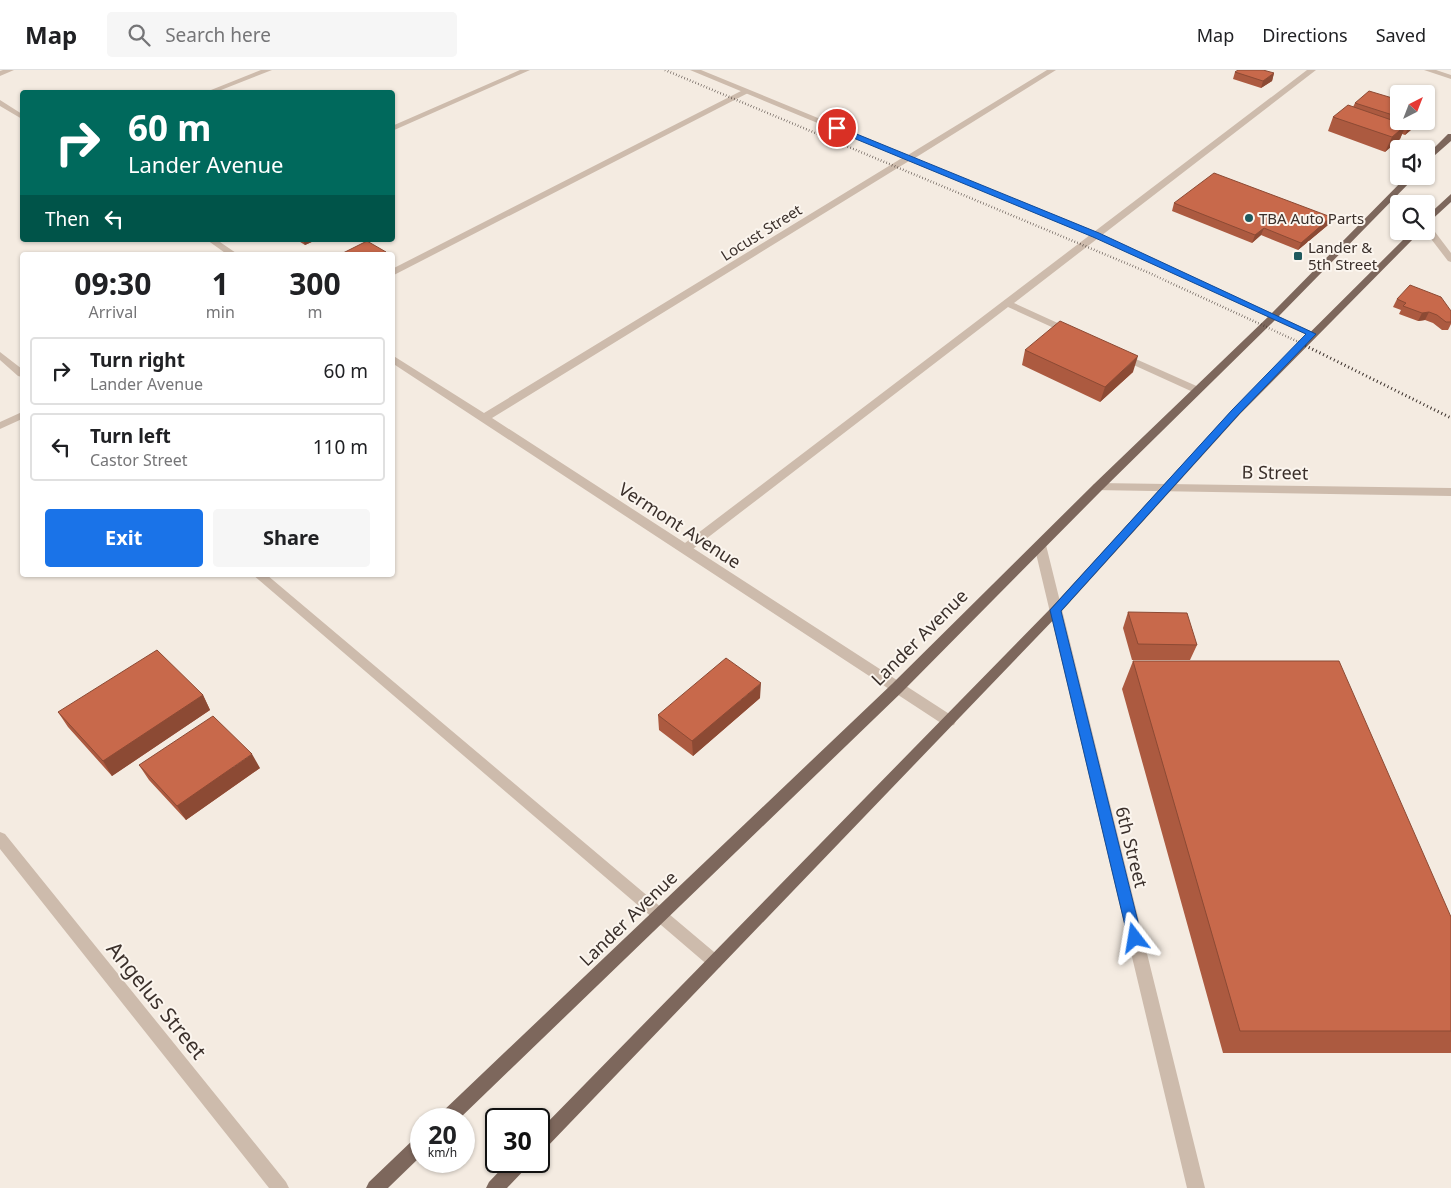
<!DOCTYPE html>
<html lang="en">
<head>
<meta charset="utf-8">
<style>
	body { margin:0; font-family:"Noto Sans",sans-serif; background:#f6f6f6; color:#202124; height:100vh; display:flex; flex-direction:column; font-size:19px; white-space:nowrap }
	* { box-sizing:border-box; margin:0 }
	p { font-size:16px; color:#757577 }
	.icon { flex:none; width:28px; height:28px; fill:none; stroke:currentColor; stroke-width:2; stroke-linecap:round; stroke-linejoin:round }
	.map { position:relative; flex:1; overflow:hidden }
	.sheet { position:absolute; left:20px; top:182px; width:375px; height:325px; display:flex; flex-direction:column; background:#fff; border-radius:5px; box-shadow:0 1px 4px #0004 }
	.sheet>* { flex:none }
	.hud { position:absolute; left:20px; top:20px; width:375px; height:152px; border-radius:5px; box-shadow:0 1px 4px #0004; background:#00695c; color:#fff; overflow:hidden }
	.needle { width:32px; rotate:42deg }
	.controls { position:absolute; left:1390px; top:15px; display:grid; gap:10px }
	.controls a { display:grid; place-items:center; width:45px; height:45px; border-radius:5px; background:#fff; box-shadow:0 1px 4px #0004; font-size:25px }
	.speed { position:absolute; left:410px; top:1038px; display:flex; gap:10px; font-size:25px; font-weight:700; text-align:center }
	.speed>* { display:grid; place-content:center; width:65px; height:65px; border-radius:50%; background:#fff; box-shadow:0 1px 4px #0004; line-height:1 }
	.speed small { font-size:12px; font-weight:400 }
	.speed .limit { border:2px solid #111; border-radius:8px; background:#fff; color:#111 }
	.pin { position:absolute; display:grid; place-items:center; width:42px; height:42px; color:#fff; margin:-21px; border:2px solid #fff; border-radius:50%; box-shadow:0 1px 5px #0007 }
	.me { position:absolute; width:55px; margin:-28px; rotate:346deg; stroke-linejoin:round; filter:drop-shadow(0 0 4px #0008) }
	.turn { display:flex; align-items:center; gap:18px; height:105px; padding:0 25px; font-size:22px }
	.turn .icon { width:65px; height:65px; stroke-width:2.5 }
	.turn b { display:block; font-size:35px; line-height:42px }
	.then { display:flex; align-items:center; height:48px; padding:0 25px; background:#0003; gap:10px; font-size:19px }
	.eta { display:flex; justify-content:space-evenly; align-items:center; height:85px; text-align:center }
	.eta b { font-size:30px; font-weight:700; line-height:35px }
	.button { display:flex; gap:10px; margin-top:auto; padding:10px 25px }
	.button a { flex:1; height:58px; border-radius:5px; background:#1a73e8; color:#fff; font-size:20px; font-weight:700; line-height:58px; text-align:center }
	.button a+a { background:#f6f6f6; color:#202124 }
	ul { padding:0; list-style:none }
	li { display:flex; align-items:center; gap:15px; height:68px; margin:0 10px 8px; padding:0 15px; border:2px solid #e0e0e0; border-radius:5px }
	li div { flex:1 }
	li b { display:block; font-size:19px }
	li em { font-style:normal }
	header { display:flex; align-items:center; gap:30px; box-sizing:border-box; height:70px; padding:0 25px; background:#fff; border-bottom:1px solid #e0e0e0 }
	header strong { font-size:24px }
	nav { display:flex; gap:28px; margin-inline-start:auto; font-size:18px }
	.search { width:350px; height:45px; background:#f6f6f6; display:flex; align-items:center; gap:12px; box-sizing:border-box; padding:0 18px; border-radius:5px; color:#757577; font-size:19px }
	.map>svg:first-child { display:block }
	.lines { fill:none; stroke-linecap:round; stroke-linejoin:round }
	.lane { fill:#cdbbac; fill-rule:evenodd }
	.street { fill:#cdbbac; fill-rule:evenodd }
	.primary { fill:#7d675c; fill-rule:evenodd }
	.rail-far1 { stroke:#3b302b; stroke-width:2.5; stroke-dasharray:0.5 2.5; stroke-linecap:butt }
	.rail { stroke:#3b302b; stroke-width:3; stroke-dasharray:1 3; stroke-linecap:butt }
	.wall { fill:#ac5a40 }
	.shaded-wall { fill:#8c4a34 }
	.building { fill:#c8694b; stroke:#8c4a34 }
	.route { fill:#1a73e8; stroke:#114b97 }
	.poi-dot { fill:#1f5a5e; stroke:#fbf5ee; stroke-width:2 }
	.labels { text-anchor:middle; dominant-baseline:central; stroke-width:4; stroke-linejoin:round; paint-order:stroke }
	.far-poi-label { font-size:15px; fill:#3b302b; stroke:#fbf5ee; text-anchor:start }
	.far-street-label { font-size:15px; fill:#3b302b; stroke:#fbf5ee }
	.street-label { font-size:18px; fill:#3b302b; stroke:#fbf5ee }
	.near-street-label { font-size:21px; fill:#3b302b; stroke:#fbf5ee }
</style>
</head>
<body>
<header>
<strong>Map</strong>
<div class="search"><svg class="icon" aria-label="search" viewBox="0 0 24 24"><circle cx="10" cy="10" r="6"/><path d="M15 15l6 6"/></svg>Search here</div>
<nav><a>Map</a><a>Directions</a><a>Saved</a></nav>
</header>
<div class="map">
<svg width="1451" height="1118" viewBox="0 0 1451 1118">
	<rect width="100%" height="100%" fill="#f4ebe1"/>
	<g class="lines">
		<path class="lane" d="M261 0H272L216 22H206Z
			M1307 0H1316L1014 233 1073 260V264H1067L1008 237 689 482H681L679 479 681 476Z
			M743 20 750 22 392 206V199Z
			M0 282 22 299V307L18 306 0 290Z
			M1120 282 1201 318 1202 320 1197 323 1193 322 1116 287V283Z
			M253 505H267L720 887 723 892 720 897 715 899 710 897Z"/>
		<path class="street" d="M3 0H14L0 6V1Z
			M520 0H530L392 61V56Z
			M690 0H701L908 85 1047 0H1056L915 88 1099 163 1317 264 1315 266H1309L1093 167 909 91 492 348 954 647 956 651 954 655 949 656 944 655 392 293V285L484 343 902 88Z
			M1424 0H1436L1451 5V9Z
			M0 30 22 44V49L0 36Z
			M1426 153 1429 154 1451 183V192L1448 191 1425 161Z
			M207 170H217L239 185H228Z
			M22 342V349L0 359V352Z
			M1098 413 1451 418V426L1094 420 1092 417 1094 414Z
			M1040 471 1046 475 1205 1118H1187L1034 475Z
			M0 762 5 764 286 1112 289 1118H269L0 779Z"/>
		<path class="primary" d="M1448 64H1451V71L1426 93V86Z
			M1407 106H1416L1277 248 1102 420 902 622 459 1049H439L441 1043 892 614 1094 414 1271 244Z
			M1451 124V132L1426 155V147Z
			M1412 161H1421L1240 344 1060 543 545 1079 539 1081V1061L1052 537 1232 340Z
			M421 1065V1086L388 1118H366L369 1112 415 1068Z
			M509 1091H530L527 1097 507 1118H486L489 1112Z"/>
		<path class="rail-far1" d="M665 0 1147 202 1301 273"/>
		<path class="rail" d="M1298 272 1451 348"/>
	</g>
	<path class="wall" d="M1235 2 1274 3 1272 11 1261 18 1233 9Z
		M1399 30V51H1420L1419 53 1405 65 1402 64 1400 69 1385 82 1328 61 1333 47 1353 37 1355 33Z
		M1174 133 1331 147 1328 155 1298 180 1261 165 1252 173 1172 141Z
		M297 170H316L305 175Z
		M1397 229 1451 241V254L1448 260H1442L1433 253 1425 250 1418 251 1399 244 1401 240 1393 237Z
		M1025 280 1133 302 1100 332 1022 295Z
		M1128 542 1197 575 1190 590H1132L1123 558Z
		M1133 591 1451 847V983H1223L1122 619Z
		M203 625 210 640 112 706 68 657 58 642Z
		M760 628 693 686 659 660 658 645Z
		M139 695 260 698 186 750 149 710Z"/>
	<path class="shaded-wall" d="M1274 3 1272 11 1261 18 1263 11Z
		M1411 51H1420L1419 53 1405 65Z
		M1406 55 1400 69 1385 82 1392 67Z
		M1331 147 1328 155 1298 180 1301 173Z
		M1264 158 1261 165 1252 173 1255 165Z
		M303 170H316L305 175Z
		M1429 242 1425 250 1418 251 1422 243Z
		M1138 286 1133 302 1100 332 1105 317Z
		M761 613 760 628 693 686 692 671Z
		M203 625 210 640 112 706 103 691Z
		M252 684 260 698 186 750 177 736Z"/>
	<path class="building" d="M1238 0H1263L1274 3 1263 11 1235 2Z
		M1369 21 1399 30V47L1355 33Z
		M1348 35 1406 55 1392 67 1333 47Z
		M1214 103 1331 147 1301 173 1264 158 1255 165 1174 133Z
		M367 171 386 182 380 185H346L343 183Z
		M1410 215 1441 227 1451 241V252H1446L1437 245 1429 242 1422 243 1403 236 1406 233 1397 229Z
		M1060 251 1138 286 1105 317 1025 280Z
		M1128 542 1187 543 1197 575 1138 574Z
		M157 580 203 625 103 691 58 642Z
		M726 588 761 613 692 671 658 645Z
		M1133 591H1339L1451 847V961H1240Z
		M213 646 252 684 177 736 139 695Z"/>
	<path class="route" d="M837 56 1099 163 1316 264 1239 344 1061 541 1142 868 1140 872 1135 874 1130 872 1128 868 1050 540 1232 340 1306 264 1093 167 834 60 833 58Z"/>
	<g class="poi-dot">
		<circle cx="1249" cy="148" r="5"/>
		<rect x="1293" y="181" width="10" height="10" rx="2.5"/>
	</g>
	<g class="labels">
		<g class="far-poi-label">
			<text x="1259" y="148">TBA Auto Parts</text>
			<text x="1308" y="177">Lander &amp;<tspan x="1308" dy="17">5th Street</tspan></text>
		</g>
		<g class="far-street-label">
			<text transform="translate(761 162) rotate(-32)">Locust Street</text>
		</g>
		<g class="street-label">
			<text transform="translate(1275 402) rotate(1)">B Street</text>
			<text transform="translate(680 455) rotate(33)">Vermont Avenue</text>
			<text transform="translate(919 567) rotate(-45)">Lander Avenue</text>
			<text transform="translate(1132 777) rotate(76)">6th Street</text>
			<text transform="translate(628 848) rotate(-44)">Lander Avenue</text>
		</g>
		<g class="near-street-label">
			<text transform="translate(157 930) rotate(51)">Angelus Street</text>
		</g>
	</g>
</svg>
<div class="controls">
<a><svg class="needle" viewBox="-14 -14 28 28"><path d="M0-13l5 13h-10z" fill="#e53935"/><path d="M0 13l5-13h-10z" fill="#757577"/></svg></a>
<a><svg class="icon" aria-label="sound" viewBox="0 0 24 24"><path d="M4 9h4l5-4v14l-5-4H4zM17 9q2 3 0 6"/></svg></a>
<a><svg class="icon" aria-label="search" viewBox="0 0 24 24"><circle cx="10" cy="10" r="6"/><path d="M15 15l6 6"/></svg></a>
</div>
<div class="speed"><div>20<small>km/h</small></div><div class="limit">30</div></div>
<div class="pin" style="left:837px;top:58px;background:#d93025"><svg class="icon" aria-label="arrive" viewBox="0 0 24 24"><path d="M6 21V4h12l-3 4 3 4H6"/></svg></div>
<svg class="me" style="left:1135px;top:868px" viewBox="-20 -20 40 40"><path d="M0-17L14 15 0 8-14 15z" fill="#1a73e8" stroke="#fff" stroke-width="4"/></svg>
<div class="hud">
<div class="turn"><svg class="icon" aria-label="right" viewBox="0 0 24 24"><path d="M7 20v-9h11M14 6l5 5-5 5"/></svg><div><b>60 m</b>Lander Avenue</div></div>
<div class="then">Then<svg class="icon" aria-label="left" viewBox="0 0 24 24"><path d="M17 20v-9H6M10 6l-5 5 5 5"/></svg></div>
</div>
<section class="sheet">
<div class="eta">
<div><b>09:30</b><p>Arrival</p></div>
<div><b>1</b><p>min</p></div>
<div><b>300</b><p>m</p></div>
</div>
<ul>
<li><svg class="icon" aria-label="right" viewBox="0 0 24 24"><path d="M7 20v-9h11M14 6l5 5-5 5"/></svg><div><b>Turn right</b><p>Lander Avenue</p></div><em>60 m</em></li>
<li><svg class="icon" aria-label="left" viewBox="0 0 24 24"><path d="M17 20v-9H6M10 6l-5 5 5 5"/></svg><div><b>Turn left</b><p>Castor Street</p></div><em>110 m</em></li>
</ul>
<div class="button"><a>Exit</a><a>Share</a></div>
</section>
</div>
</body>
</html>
